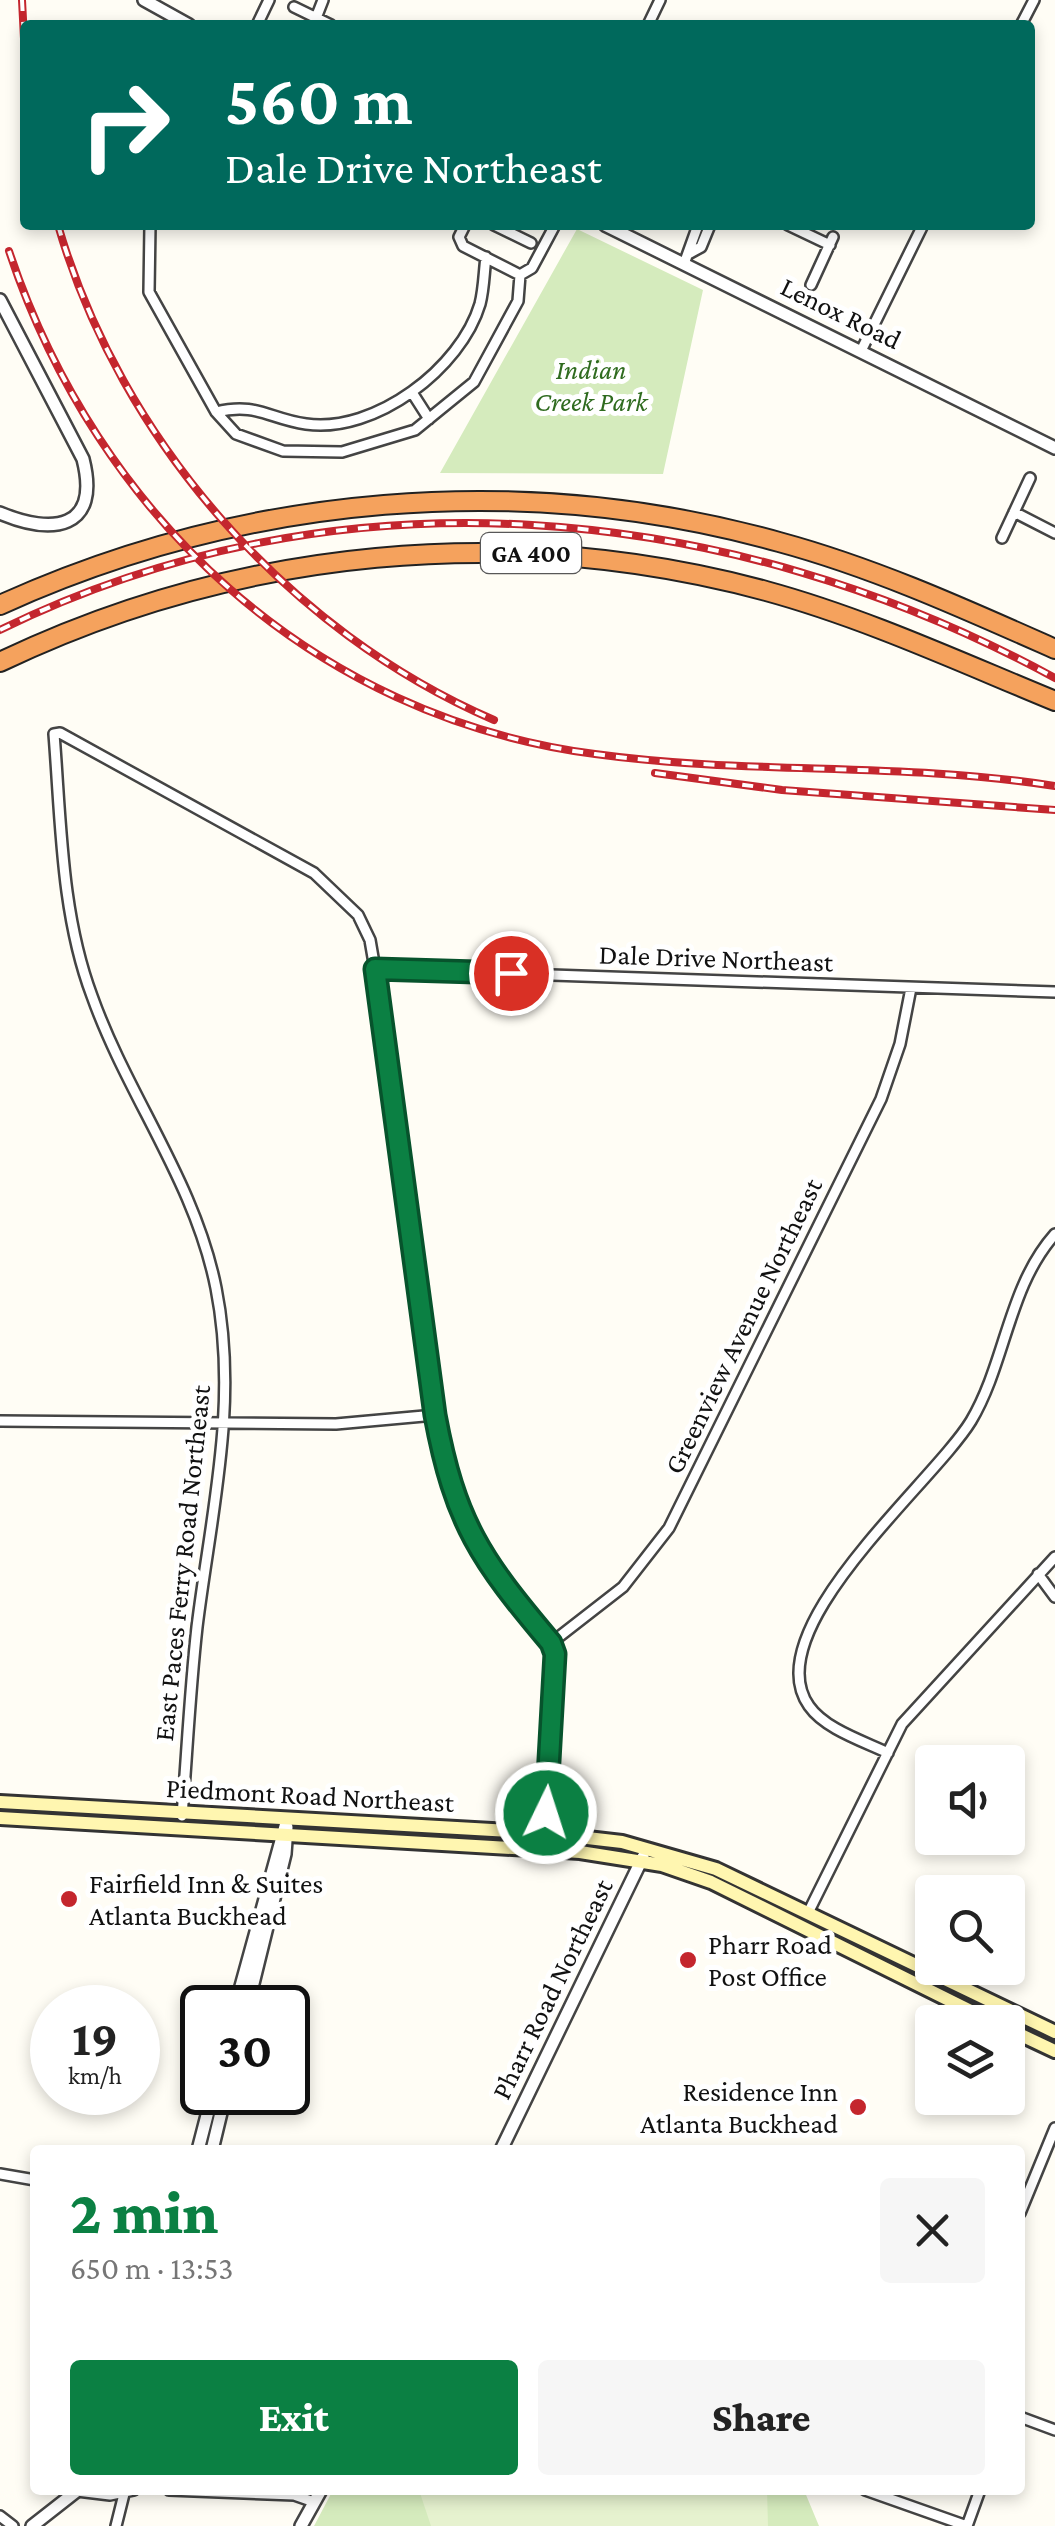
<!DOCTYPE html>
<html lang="en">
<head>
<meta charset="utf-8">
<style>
	body { margin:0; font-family:"Crimson Pro",serif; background:#f6f6f6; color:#222; height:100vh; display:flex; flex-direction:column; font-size:38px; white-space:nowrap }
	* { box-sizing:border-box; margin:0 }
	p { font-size:32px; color:#767676 }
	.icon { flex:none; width:55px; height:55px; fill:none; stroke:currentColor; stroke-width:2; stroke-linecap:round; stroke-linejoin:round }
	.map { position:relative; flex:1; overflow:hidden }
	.side { position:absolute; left:30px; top:2145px; width:995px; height:350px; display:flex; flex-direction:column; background:#fff; border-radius:10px; box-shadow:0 5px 15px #0003 }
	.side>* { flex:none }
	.guide { position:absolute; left:20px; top:20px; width:1015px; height:210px; border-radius:10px; box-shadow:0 5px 15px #0003; background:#00695c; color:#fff; overflow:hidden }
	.tools { position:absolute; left:915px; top:1745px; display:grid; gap:20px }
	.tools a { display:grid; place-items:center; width:110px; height:110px; border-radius:10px; background:#fff; box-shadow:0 5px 15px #0003; font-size:50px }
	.speed { position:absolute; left:30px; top:1985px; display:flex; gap:20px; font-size:50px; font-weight:700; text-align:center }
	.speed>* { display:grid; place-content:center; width:130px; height:130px; border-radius:50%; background:#fff; box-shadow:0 5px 15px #0003; line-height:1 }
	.speed small { font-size:25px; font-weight:400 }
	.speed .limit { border:5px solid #111; border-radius:15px; background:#fff; color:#111 }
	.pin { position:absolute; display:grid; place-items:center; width:85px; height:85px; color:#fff; margin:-42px; border:5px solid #fff; border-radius:50%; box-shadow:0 2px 10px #0007 }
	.me { position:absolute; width:110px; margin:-55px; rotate:4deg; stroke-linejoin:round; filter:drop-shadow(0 0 8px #0008) }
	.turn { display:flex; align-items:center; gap:35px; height:210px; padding:0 40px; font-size:45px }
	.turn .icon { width:130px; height:130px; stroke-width:2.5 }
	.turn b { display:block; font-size:70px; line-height:85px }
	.round { display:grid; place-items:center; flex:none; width:105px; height:105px; border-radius:10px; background:#f6f6f6 }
	.overview { display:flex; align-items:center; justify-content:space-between; height:170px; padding:0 40px }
	h1 { font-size:60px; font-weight:800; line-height:75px; color:#0b8043 }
	.button { display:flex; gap:20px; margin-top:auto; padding:20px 40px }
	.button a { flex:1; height:115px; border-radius:10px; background:#0b8043; color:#fff; font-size:40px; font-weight:800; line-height:115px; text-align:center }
	.button a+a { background:#f6f6f6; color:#222 }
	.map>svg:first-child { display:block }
	.green { fill:#d5ebbd }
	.pitch { fill:#e6f2cf }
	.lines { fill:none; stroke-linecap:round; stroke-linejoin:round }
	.minor-casing { stroke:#444; stroke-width:14 }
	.tertiary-casing { stroke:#444; stroke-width:16 }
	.secondary-casing { stroke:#333; stroke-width:18 }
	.motorway-casing { stroke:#222; stroke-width:22 }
	.minor { stroke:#fff; stroke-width:9 }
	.tertiary { stroke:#fff; stroke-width:11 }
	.secondary { stroke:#fff6b0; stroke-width:12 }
	.motorway { stroke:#f5a25d; stroke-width:18 }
	.rail-casing { stroke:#c4262e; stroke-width:8 }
	.rail { stroke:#fff; stroke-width:4; stroke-dasharray:11; stroke-linecap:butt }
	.route-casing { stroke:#07532c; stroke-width:25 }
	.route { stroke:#0b8043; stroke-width:18 }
	.poi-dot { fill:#c4262e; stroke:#fff; stroke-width:4 }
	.labels { text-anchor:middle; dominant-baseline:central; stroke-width:10; stroke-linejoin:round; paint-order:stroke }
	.shield { fill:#fff; stroke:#585858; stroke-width:2.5 }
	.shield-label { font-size:25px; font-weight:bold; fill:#111 }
	.street-label { font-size:28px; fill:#111; stroke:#fff }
	.park-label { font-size:28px; font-style:italic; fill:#2f6b1f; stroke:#fff }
	.poi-label { font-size:28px; fill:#111; stroke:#fff; text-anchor:start }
</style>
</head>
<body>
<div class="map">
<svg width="1055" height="2526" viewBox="0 0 1055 2526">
	<rect width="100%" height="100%" fill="#fffdf5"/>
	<path class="green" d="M577 229 703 290 663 474 440 473Z
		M333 2490H804L819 2526H314Z"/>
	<path class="pitch" d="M419 2490H767L768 2526H431Z"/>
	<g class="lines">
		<defs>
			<path id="minor" d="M294 7 331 25
				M316 18 323 0
				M257 25 269 0
				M648 25 660 0
				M1021 25 1034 0
				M150 225 149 292 216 412 236 434 283 451 342 452 415 430 474 382 518 301 520 275 532 268 555 225
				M465 225 459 237 463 246 520 275
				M494 225 531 243
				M788 225 830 245
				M690 253 701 247 710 225
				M684 264 698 225
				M811 285 833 237
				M861 351 923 225
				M413 394 429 419
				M216 412C257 402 269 419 306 424 375 434 461 368 480 304 484 289 484 272 486 257
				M1014 512 1055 533
				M1002 538 1030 478
				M375 969 1055 992
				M0 1421 336 1424 435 1415
				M1038 1574 1055 1597
				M551 1643 623 1587 669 1528 881 1099 900 1044 911 988
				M888 1753C863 1741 825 1729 809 1706 755 1630 933 1483 971 1421 1006 1362 1008 1287 1055 1234
				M182 1816C187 1753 190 1690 197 1627 211 1513 239 1404 216 1288 195 1182 128 1097 92 996 61 914 61 821 54 734L60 733 314 873 358 915 370 940 375 969 435 1415C455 1523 481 1561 551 1643L555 1654 543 1849
				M808 1913 902 1724 1055 1557
				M0 2174 35 2180
				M1020 2213 1055 2128
				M1020 2417 1055 2430
				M169 2490 294 2495 314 2502
				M865 2490 967 2526 980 2490
				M77 2491 110 2495 134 2490
				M0 2516 13 2526
				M116 2526 125 2490"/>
			<path id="tertiary" d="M144 0 189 25
				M605 225 1055 448
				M0 300 83 459C101 530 52 535 0 513
				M235 2008 287 1819
				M247 2008 285 1854 287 1827
				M198 2150 213 2092
				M212 2150 226 2092
				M501 2150 643 1857
				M32 2526 78 2490
				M301 2526 321 2490"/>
			<path id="secondary" d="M0 1802 544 1833 622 1842 716 1869 1055 2032
				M0 1818 580 1852 662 1865 711 1882 993 2022
				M1008 2029 1055 2051"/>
			<path id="motorway" d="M0 605C244 494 521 470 779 542 875 568 965 609 1055 649
				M0 662C238 548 510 522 766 591 865 618 960 662 1055 701"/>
		</defs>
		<use href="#minor" class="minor-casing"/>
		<use href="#tertiary" class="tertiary-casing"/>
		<use href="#secondary" class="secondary-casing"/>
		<use href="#motorway" class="motorway-casing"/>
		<use href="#minor" class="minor"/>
		<use href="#tertiary" class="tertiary"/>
		<use href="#secondary" class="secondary"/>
		<use href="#motorway" class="motorway"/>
		<defs>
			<path id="rail" d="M22 0 25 58
				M58 225C120 440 289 632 494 720
				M9 251C97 516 312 717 595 754 748 775 903 762 1055 786
				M0 630C338 464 729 500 1055 678
				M655 773 782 790 1055 810"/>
		</defs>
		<use href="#rail" class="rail-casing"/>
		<use href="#rail" class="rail"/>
	</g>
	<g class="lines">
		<defs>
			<path id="route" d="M511 973 375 969 435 1415C455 1523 481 1560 551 1643L555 1654 546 1813"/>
		</defs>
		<use href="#route" class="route-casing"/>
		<use href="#route" class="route"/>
	</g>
	<g class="poi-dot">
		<circle cx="69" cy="1899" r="10"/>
		<circle cx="688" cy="1960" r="10"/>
		<circle cx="858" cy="2107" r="10"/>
	</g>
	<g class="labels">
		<rect class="shield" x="481" y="533" width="100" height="40" rx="8"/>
		<g class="shield-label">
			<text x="531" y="553">GA 400</text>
		</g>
		<g class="street-label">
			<text transform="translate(841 313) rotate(26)">Lenox Road</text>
			<text transform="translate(716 958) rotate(2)">Dale Drive Northeast</text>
			<text transform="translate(743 1326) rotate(-64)">Greenview Avenue Northeast</text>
			<text transform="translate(182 1563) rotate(-84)">East Paces Ferry Road Northeast</text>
			<text transform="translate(310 1795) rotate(3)">Piedmont Road Northeast</text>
			<text transform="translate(552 1989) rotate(-64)">Pharr Road Northeast</text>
		</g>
		<g class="park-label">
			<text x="591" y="369">Indian<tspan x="591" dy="32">Creek Park</tspan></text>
		</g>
		<g class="poi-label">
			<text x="89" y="1883">Fairfield Inn &amp; Suites<tspan x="89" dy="32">Atlanta Buckhead</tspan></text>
			<text x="708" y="1944">Pharr Road<tspan x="708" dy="32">Post Office</tspan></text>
			<text x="838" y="2091" text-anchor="end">Residence Inn<tspan x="838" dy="32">Atlanta Buckhead</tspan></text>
		</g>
	</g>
</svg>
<div class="tools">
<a><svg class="icon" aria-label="sound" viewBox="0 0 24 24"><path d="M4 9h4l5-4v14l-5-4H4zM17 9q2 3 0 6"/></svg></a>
<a><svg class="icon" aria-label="search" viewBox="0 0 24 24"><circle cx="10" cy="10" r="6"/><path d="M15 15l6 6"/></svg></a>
<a><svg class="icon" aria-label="layers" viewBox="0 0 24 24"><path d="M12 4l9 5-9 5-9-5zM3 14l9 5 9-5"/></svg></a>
</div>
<div class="speed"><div>19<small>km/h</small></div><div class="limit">30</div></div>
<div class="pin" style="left:511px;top:973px;background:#d93025"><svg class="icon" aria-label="arrive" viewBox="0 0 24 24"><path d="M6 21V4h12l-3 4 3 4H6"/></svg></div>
<svg class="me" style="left:546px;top:1813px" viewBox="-20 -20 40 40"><circle r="17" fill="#0b8043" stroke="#fff" stroke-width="3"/><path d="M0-11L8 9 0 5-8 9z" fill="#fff"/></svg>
<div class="guide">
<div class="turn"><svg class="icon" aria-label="right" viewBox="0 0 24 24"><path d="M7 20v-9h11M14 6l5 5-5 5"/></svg><div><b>560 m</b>Dale Drive Northeast</div></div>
</div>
<section class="side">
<div class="overview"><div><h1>2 min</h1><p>650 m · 13:53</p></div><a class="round"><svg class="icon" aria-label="close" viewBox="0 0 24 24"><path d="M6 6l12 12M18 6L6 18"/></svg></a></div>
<div class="button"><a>Exit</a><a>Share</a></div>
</section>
</div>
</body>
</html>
